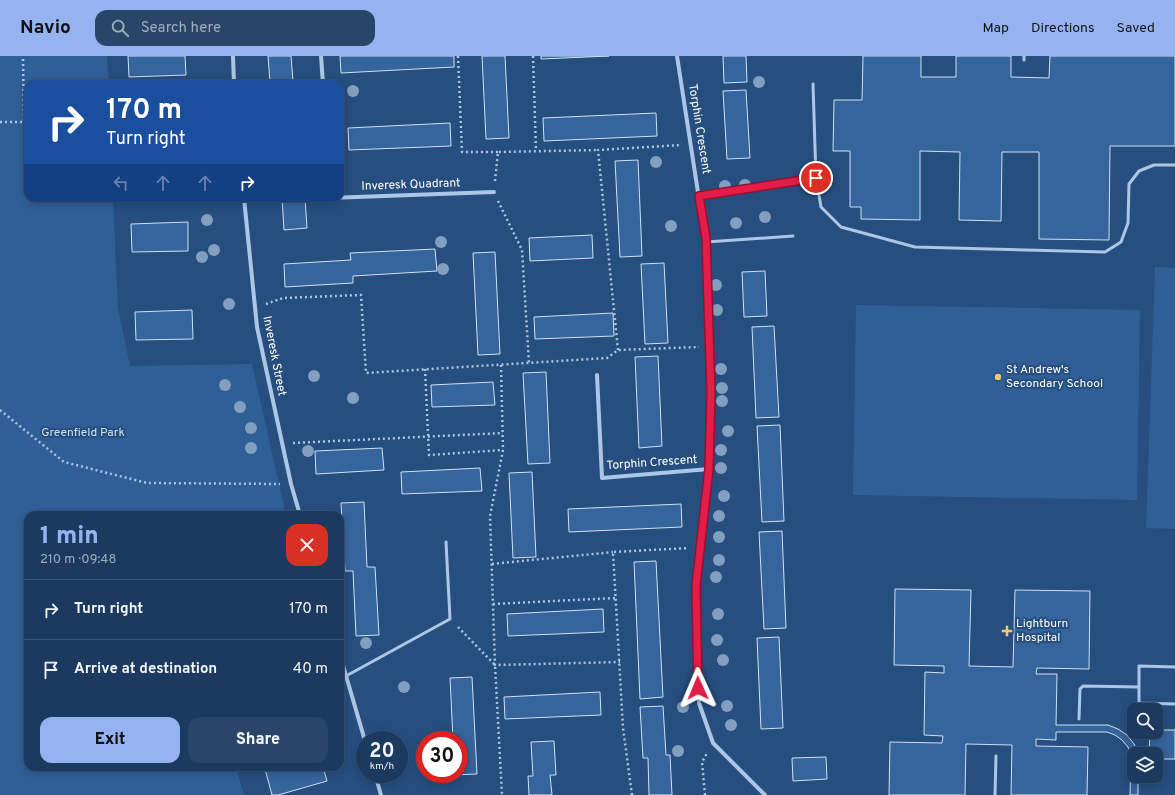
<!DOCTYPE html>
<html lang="en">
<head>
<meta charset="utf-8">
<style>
	body { margin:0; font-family:Overpass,sans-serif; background:#294568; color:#f1f3f6; height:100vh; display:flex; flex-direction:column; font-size:15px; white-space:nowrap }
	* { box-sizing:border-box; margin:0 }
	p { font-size:13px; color:#a0adbd }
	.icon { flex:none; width:22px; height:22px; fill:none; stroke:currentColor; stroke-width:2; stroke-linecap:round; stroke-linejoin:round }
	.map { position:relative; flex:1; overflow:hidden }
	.side { position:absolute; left:24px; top:455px; width:320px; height:260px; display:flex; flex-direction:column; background:#1c3a5f; border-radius:12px; box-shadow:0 2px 10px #0003,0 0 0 1px #3a5474 }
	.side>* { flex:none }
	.banner { position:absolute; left:24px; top:24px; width:320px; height:122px; border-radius:12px; box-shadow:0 2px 10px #0003,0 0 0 1px #3a5474; background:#1a4fa0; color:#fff; overflow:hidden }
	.tools { position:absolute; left:1127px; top:647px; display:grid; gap:8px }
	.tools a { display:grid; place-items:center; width:36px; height:36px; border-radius:8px; background:#1c3a5f; box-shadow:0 2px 10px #0003,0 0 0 1px #3a5474; font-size:20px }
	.speed { position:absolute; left:356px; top:675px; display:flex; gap:8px; font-size:20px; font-weight:700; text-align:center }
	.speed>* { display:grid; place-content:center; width:52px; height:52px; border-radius:50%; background:#1c3a5f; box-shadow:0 2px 10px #0003,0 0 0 1px #3a5474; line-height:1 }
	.speed small { font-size:10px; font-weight:400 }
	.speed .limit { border:6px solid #d22; background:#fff; color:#111 }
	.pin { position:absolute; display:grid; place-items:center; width:34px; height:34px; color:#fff; margin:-17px; border:2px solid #fff; border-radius:50%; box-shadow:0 1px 4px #0007 }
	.me { position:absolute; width:44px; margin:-22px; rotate:359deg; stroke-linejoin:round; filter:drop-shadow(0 0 3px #0008) }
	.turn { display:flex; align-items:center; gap:14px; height:84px; padding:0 16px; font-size:18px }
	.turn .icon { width:52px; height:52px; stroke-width:2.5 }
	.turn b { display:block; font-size:28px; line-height:34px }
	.lanes { display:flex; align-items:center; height:38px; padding:0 16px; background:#0003; justify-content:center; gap:20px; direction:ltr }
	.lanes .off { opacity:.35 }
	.round { display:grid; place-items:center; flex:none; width:42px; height:42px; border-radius:12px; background:#294568 }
	.overview { display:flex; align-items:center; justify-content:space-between; height:68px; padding:0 16px }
	h1 { font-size:24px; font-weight:800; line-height:30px; color:#95b2f1 }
	.button { display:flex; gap:8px; margin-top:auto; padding:8px 16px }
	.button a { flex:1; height:46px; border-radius:12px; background:#95b2f1; color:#111; font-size:16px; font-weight:800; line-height:46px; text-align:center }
	.button a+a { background:#294568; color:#f1f3f6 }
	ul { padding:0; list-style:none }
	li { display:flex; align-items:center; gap:12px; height:60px; padding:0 16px; border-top:1px solid #3a5474 }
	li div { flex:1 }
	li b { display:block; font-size:15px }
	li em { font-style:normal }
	header { display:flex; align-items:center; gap:24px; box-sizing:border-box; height:56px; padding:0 20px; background:#95b2f1; color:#111 }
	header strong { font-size:19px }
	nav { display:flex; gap:22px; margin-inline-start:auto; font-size:14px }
	.search { width:280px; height:36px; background:#294568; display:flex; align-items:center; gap:10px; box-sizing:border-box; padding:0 14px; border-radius:12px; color:#a0adbd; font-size:15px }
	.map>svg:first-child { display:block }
	.green { fill:#305f97 }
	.building { fill:#36649c; stroke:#cfe1f5 }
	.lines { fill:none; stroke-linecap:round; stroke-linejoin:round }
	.path { stroke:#acc7e6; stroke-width:2.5; stroke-dasharray:2 3; stroke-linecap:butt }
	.lane { stroke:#acc7e6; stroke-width:3 }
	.street { stroke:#acc7e6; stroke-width:4 }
	.tree { fill:#839fc0 }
	.route-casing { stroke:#92132f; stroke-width:10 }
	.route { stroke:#e11d48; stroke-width:7 }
	.poi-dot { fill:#efca71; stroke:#264e7f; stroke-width:1.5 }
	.labels { text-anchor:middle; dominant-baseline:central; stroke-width:4; stroke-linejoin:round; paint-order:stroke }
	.street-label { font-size:12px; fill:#fff; stroke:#264e7f }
	.poi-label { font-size:12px; fill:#fff; stroke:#264e7f; text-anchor:start }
	.park-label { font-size:12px; fill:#cfe1f5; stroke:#264e7f }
</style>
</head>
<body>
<header>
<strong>Navio</strong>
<div class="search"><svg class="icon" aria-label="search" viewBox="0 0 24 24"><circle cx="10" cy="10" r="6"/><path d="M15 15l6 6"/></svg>Search here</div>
<nav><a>Map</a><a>Directions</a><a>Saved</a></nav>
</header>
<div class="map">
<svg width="1175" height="739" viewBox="0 0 1175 739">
	<rect width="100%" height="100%" fill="#264e7f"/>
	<path class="green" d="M0 0H107L109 28H28V142H113L118 252 130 310 252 308 286 459H28V711H236L244 739H0Z
		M1155 211 1175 212V473L1146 472Z
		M856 249 1140 254 1137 444 853 439Z"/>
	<path class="building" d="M128 0H185L186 19 129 21Z
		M268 0H291L293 25 270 26Z
		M340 0H454V11L341 17Z
		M482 0H505L509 82 486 83Z
		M541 0H609L541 3Z
		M723 0H746L747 26 724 27Z
		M863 0H921V21H956V0H1011V21L1049 22 1050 0H1175V90H1110L1109 184 1039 183V96H1002L1001 165 959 164 960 96 920 95V164L861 163V151H850V95H833L834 44H862Z
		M293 25V28H270V26Z
		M746 34 750 102 727 103 723 35Z
		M656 57 657 80 544 85 543 62Z
		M450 67 451 90 349 94 348 72Z
		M638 104 642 200 620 201 615 105Z
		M282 142H305L307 172 284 174Z
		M188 166V195L132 196 131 168Z
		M592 179 593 202 530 205 529 182Z
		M435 193 437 215 353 220V227L285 231 284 208 351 204 350 197Z
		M495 196 500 298 478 299 473 197Z
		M664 207 668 287 645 288 641 208Z
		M765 215 767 260 744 261 742 216Z
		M192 254 193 283 136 284 135 256Z
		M613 257 614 280 535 283 534 261Z
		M774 270 779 361 756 362 752 271Z
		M658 300 662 390 639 392 635 301Z
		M546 316 550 407 528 408 523 317Z
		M493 326 495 349 432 351 431 329Z
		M780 369 784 465 762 466 757 370Z
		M382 392 384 414 316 418 315 395Z
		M480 412 482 435 402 438 401 416Z
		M532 416 536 501 513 502 509 417Z
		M364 446 367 511H375L379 579 356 580 353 515H345L341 447Z
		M681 448 682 471 569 476 568 453Z
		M782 475 786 572 764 573 759 476Z
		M656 505 663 641 640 643 634 506Z
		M895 533 971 534 969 610 1013 611 1015 534 1090 535 1089 613 1037 612 1036 618H1057L1056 669H1108L1118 673 1127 679 1134 688 1138 698H1134V720H1138V739H1130L1131 700 1128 691 1122 684 1115 679 1107 676H1056V684L1036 683V690L1088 691 1087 739H1011L1012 689 966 688 965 739H889L890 686 942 687 943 680 924 679 925 616 944 617V610L894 609Z
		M603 553 604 576 508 580 507 558Z
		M779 581 783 672 761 673 757 582Z
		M472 621 477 718 454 719 459 718V684H453L450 622Z
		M600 636 601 659 505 663 504 641Z
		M663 650 666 699H670L672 739H649L648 702H643L640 651Z
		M1156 674H1175V703H1156V698H1149L1150 676H1156Z
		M554 685 556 719H550L552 739H529L528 720H533L531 686Z
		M826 701 827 723 793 725 792 702Z
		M272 711H323L327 725 278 739H272L265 713Z"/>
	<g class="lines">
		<path class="path" d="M458 0 462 96H498
			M533 0 536 95
			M0 66H24L23 0
			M495 125 498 96 598 94
			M498 145 522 194 529 307
			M266 248 283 242 361 239 366 317 607 302 618 294 699 291
			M618 294 598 94 681 89
			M501 309 503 394 490 460 495 609 620 606
			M425 313 429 399 503 394
			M0 354 64 406 147 427 280 428
			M293 387 503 377
			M492 508 613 496
			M493 548 616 542
			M458 571 495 609 502 739
			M632 739 623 672 613 496 689 492
			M705 739 702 706 707 697"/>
		<path class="lane" d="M1024 4V0
			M816 122 821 151 841 171 915 191 1105 196 1121 186 1128 167 1129 128 1139 115 1154 109H1175
			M699 140 816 122 813 28
			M706 186 793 180
			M1175 611 1139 610V647L1175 648
			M346 620 450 563 446 486
			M1079 663 1080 633 1083 630 1139 631
			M995 739 996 700"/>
		<path class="street" d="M233 0 234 28
			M321 0 323 28
			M677 0 705 182 711 335 709 413 696 530 699 647 713 687 765 739
			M244 142 257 271 291 428 300 459
			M329 142 494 136
			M597 319 602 422 709 413
			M340 599 365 685
			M375 718 381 739"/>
	</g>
	<g class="tree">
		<circle cx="759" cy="26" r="6"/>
		<circle cx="353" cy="35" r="6"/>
		<circle cx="656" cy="106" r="6"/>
		<circle cx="745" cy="129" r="6"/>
		<circle cx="725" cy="130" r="6"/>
		<circle cx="765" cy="161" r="6"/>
		<circle cx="207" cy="164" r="6"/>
		<circle cx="736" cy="167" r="6"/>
		<circle cx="671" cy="170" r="6"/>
		<circle cx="441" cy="186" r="6"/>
		<circle cx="214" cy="194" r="6"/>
		<circle cx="202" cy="201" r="6"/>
		<circle cx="443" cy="213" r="6"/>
		<circle cx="716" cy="229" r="6"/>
		<circle cx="229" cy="248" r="6"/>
		<circle cx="717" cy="254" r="6"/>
		<circle cx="721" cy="313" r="6"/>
		<circle cx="314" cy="320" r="6"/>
		<circle cx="225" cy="329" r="6"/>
		<circle cx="722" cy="332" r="6"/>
		<circle cx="353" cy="342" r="6"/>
		<circle cx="722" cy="345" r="6"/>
		<circle cx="240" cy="351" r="6"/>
		<circle cx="251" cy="372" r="6"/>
		<circle cx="728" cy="375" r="6"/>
		<circle cx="251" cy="392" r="6"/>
		<circle cx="721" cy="394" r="6"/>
		<circle cx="308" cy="395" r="6"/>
		<circle cx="721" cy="412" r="6"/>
		<circle cx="724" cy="440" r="6"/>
		<circle cx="719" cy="460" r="6"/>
		<circle cx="719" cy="481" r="6"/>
		<circle cx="719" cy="504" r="6"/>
		<circle cx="716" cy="521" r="6"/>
		<circle cx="718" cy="558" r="6"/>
		<circle cx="717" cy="584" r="6"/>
		<circle cx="366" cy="587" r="6"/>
		<circle cx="723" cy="604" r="6"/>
		<circle cx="404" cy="631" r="6"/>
		<circle cx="727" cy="650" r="6"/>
		<circle cx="683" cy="651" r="6"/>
		<circle cx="731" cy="669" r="6"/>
		<circle cx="678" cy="695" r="6"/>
	</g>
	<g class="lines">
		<defs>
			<path id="route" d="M698 632 696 530 709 413 711 335 706 182 699 140 816 122"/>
		</defs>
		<use href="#route" class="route-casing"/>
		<use href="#route" class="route"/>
	</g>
	<g class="poi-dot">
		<circle cx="998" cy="321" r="4"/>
		<path d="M1005 569h4v4h4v4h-4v4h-4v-4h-4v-4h4z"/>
	</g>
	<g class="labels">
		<g class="street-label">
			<text transform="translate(699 73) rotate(81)">Torphin Crescent</text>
			<text transform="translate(411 129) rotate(-2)">Inveresk Quadrant</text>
			<text transform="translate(274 300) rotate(79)">Inveresk Street</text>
			<text transform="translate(652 407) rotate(-4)">Torphin Crescent</text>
		</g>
		<g class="poi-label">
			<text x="1006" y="314">St Andrew's<tspan x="1006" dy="14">Secondary School</tspan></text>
			<text x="1016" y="568">Lightburn<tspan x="1016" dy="14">Hospital</tspan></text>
		</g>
		<g class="park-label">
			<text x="83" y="377">Greenfield Park</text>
		</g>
	</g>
</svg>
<div class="tools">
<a><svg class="icon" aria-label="search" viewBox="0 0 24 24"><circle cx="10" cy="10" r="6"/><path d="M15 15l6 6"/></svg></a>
<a><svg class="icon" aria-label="layers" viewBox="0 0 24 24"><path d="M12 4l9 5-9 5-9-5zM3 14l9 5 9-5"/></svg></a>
</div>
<div class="speed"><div>20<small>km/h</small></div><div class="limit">30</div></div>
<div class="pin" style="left:816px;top:122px;background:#d93025"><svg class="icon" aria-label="arrive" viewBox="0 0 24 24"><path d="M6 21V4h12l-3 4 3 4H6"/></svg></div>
<svg class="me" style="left:698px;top:632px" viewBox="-20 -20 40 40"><path d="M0-17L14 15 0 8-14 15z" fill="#e11d48" stroke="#fff" stroke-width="4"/></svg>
<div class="banner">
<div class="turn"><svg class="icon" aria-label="right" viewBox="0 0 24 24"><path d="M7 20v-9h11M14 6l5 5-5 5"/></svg><div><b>170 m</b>Turn right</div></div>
<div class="lanes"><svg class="icon off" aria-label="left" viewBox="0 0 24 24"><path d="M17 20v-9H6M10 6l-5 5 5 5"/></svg><svg class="icon off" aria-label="ahead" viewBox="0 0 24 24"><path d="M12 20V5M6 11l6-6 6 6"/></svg><svg class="icon off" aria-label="ahead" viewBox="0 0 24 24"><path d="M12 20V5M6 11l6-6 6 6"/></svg><svg class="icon" aria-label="right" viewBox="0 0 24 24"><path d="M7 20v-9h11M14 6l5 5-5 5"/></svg></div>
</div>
<section class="side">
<div class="overview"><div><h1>1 min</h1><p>210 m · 09:48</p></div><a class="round" style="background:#d93025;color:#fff"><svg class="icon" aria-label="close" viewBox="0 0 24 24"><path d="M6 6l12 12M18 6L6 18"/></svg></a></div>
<ul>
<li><svg class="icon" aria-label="right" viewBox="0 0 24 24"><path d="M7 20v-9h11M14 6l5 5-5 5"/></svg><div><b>Turn right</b></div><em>170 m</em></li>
<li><svg class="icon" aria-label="arrive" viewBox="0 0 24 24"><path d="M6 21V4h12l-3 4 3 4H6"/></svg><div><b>Arrive at destination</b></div><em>40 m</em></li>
</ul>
<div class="button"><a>Exit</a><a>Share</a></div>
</section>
</div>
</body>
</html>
